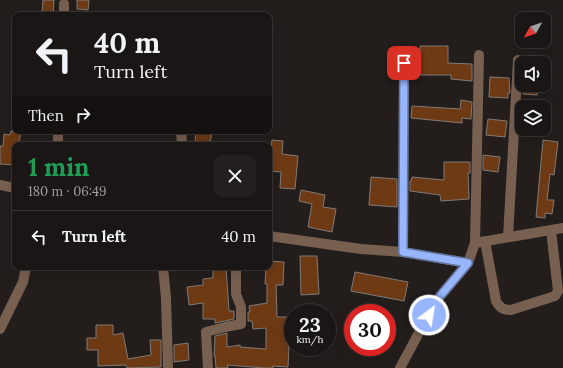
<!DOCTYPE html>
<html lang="en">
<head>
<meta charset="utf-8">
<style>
	body { margin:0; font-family:Lora,serif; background:#231f1e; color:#f1f3f6; height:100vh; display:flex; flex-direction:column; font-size:15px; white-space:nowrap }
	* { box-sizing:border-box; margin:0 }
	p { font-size:13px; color:#9f9fa0 }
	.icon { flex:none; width:22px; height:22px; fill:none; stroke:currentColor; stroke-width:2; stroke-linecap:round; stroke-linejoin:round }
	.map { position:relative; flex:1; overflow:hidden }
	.sheet { position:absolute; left:12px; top:142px; width:260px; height:128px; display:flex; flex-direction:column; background:#1a1615; border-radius:8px; box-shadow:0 4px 16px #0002,0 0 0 1px #383534 }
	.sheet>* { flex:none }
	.top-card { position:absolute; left:12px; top:12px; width:260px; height:122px; border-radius:8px; box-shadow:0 4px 16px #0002,0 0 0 1px #383534; background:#1a1615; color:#f1f3f6; overflow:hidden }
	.needle { width:26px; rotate:230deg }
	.tools { position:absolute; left:515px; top:12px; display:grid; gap:8px }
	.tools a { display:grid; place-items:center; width:36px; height:36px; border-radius:8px; background:#1a1615; box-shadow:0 4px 16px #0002,0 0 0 1px #383534; font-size:20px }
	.speed { position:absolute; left:284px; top:304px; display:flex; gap:8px; font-size:20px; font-weight:700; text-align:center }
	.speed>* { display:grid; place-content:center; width:52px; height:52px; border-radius:50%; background:#1a1615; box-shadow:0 4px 16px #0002,0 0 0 1px #383534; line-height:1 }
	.speed small { font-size:10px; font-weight:400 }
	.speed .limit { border:6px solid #d22; background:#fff; color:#111 }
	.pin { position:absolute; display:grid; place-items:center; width:34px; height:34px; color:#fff; margin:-17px; border-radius:8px; box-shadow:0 2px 6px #0006 }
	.me { position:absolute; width:44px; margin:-22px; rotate:31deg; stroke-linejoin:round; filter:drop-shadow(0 0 3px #0008) }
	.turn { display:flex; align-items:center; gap:14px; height:84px; padding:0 16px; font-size:18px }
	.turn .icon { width:52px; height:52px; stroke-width:2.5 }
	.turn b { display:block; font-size:28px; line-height:34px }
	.then { display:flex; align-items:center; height:38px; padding:0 16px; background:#0003; gap:8px; font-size:15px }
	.round { display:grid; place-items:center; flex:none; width:42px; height:42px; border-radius:8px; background:#231f1e }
	.summary { display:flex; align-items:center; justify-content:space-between; height:68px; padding:0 16px }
	h1 { font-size:24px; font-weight:700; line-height:30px; color:#1e9e55 }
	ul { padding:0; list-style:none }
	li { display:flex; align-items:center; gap:12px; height:52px; padding:0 16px; border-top:1px solid #383534 }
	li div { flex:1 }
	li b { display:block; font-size:15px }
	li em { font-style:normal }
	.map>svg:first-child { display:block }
	.building { fill:#6d3a14; stroke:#807b77 }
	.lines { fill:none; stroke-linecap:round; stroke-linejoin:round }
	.street { stroke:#786051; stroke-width:10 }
	.route-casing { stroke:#6276a4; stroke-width:10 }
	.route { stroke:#97b6fd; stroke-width:7 }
</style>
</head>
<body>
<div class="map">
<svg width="563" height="368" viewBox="0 0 563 368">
	<rect width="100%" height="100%" fill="#231e1c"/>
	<path class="building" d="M43 0H54L53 15 42 14Z
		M77 0H89L88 10 77 9Z
		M420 46H448V63L472 64V81L451 79V75H420Z
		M490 77 509 78 510 93H508V98L489 97Z
		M523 85H538L537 95 523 94Z
		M461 100 472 102 471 119 462 118V123L411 118 412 106 460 109Z
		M488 119 507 121 505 137 486 135Z
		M11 131H21L19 144H15V165L0 164V146H3L4 134 10 135Z
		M196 131H212L210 144 195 142Z
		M272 140 283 141 282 154 298 156 295 189 280 188 281 172 269 171Z
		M543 140 558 142 554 175 550 174 547 200H554L552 214 545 213V218L536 217Z
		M483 155 500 157 498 172 483 170Z
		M444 162H470V173H468L469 199 441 201 440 195 410 191V181H411L412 177 444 180Z
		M371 177 397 179V207L369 205Z
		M301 190 325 195 323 207 336 209 332 232 308 227 312 204 299 201Z
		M300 256H317L319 294 301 295Z
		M269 261 284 262 283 285H276L277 317H287V344H289L288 367 273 366V368H264L227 365 228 368H216L215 356H214L215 336 227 333V347L240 345V347L266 349V328L253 329 252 321H248V312H250L249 306 267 303V284H265L266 267H269Z
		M213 267H226L229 311H234V319L215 323V319H203V303L189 305 187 287 203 285V279L213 278Z
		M355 272 408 282 404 301 351 291Z
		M96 325H113V335L123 333 128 359 151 355 150 340H161V367L127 368 126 365 98 366V350H87V338H96Z
		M188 343 189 360 174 362V345Z"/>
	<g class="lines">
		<path class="street" d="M64 15V4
			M181 131 182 145
			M58 145V131
			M0 185 15 188
			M269 236 361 249 403 252 468 263 475 243 563 228
			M508 237 518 60
			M485 241 496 301C500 308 503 310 511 310L555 296 558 291 551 230
			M475 243 479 55
			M403 252 404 63
			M163 267 166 298 168 368
			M0 329 23 282 26 267
			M208 368 206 332 225 327 241 324V307L236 294V267
			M400 368 436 301 468 263"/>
	</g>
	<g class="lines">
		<defs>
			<path id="route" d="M404 63 403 252 468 263 436 301 429 315"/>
		</defs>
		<use href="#route" class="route-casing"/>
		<use href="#route" class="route"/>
	</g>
</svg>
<div class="tools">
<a><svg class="needle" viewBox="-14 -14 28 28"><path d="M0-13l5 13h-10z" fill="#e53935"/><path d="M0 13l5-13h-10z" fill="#9f9fa0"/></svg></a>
<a><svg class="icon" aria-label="sound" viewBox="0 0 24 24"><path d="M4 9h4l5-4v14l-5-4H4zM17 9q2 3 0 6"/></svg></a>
<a><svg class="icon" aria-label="layers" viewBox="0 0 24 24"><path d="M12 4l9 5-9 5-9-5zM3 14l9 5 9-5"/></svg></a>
</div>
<div class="speed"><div>23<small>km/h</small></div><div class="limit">30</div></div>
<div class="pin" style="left:404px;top:63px;background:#d93025"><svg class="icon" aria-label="arrive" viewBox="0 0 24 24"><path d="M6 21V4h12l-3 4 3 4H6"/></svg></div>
<svg class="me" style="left:429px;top:315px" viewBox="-20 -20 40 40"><circle r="17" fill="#97b6fd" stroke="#fff" stroke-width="3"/><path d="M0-11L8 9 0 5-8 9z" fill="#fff"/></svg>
<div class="top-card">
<div class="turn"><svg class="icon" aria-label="left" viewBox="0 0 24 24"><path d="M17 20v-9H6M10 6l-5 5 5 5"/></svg><div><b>40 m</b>Turn left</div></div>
<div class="then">Then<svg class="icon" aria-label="right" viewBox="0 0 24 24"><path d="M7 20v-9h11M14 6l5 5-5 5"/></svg></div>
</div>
<section class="sheet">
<div class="summary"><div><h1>1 min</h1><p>180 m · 06:49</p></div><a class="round"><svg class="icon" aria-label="close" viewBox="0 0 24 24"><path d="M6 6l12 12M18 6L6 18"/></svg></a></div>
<ul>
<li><svg class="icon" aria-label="left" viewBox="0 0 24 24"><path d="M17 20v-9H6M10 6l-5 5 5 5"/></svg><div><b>Turn left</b></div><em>40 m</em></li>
</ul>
</section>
</div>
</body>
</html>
